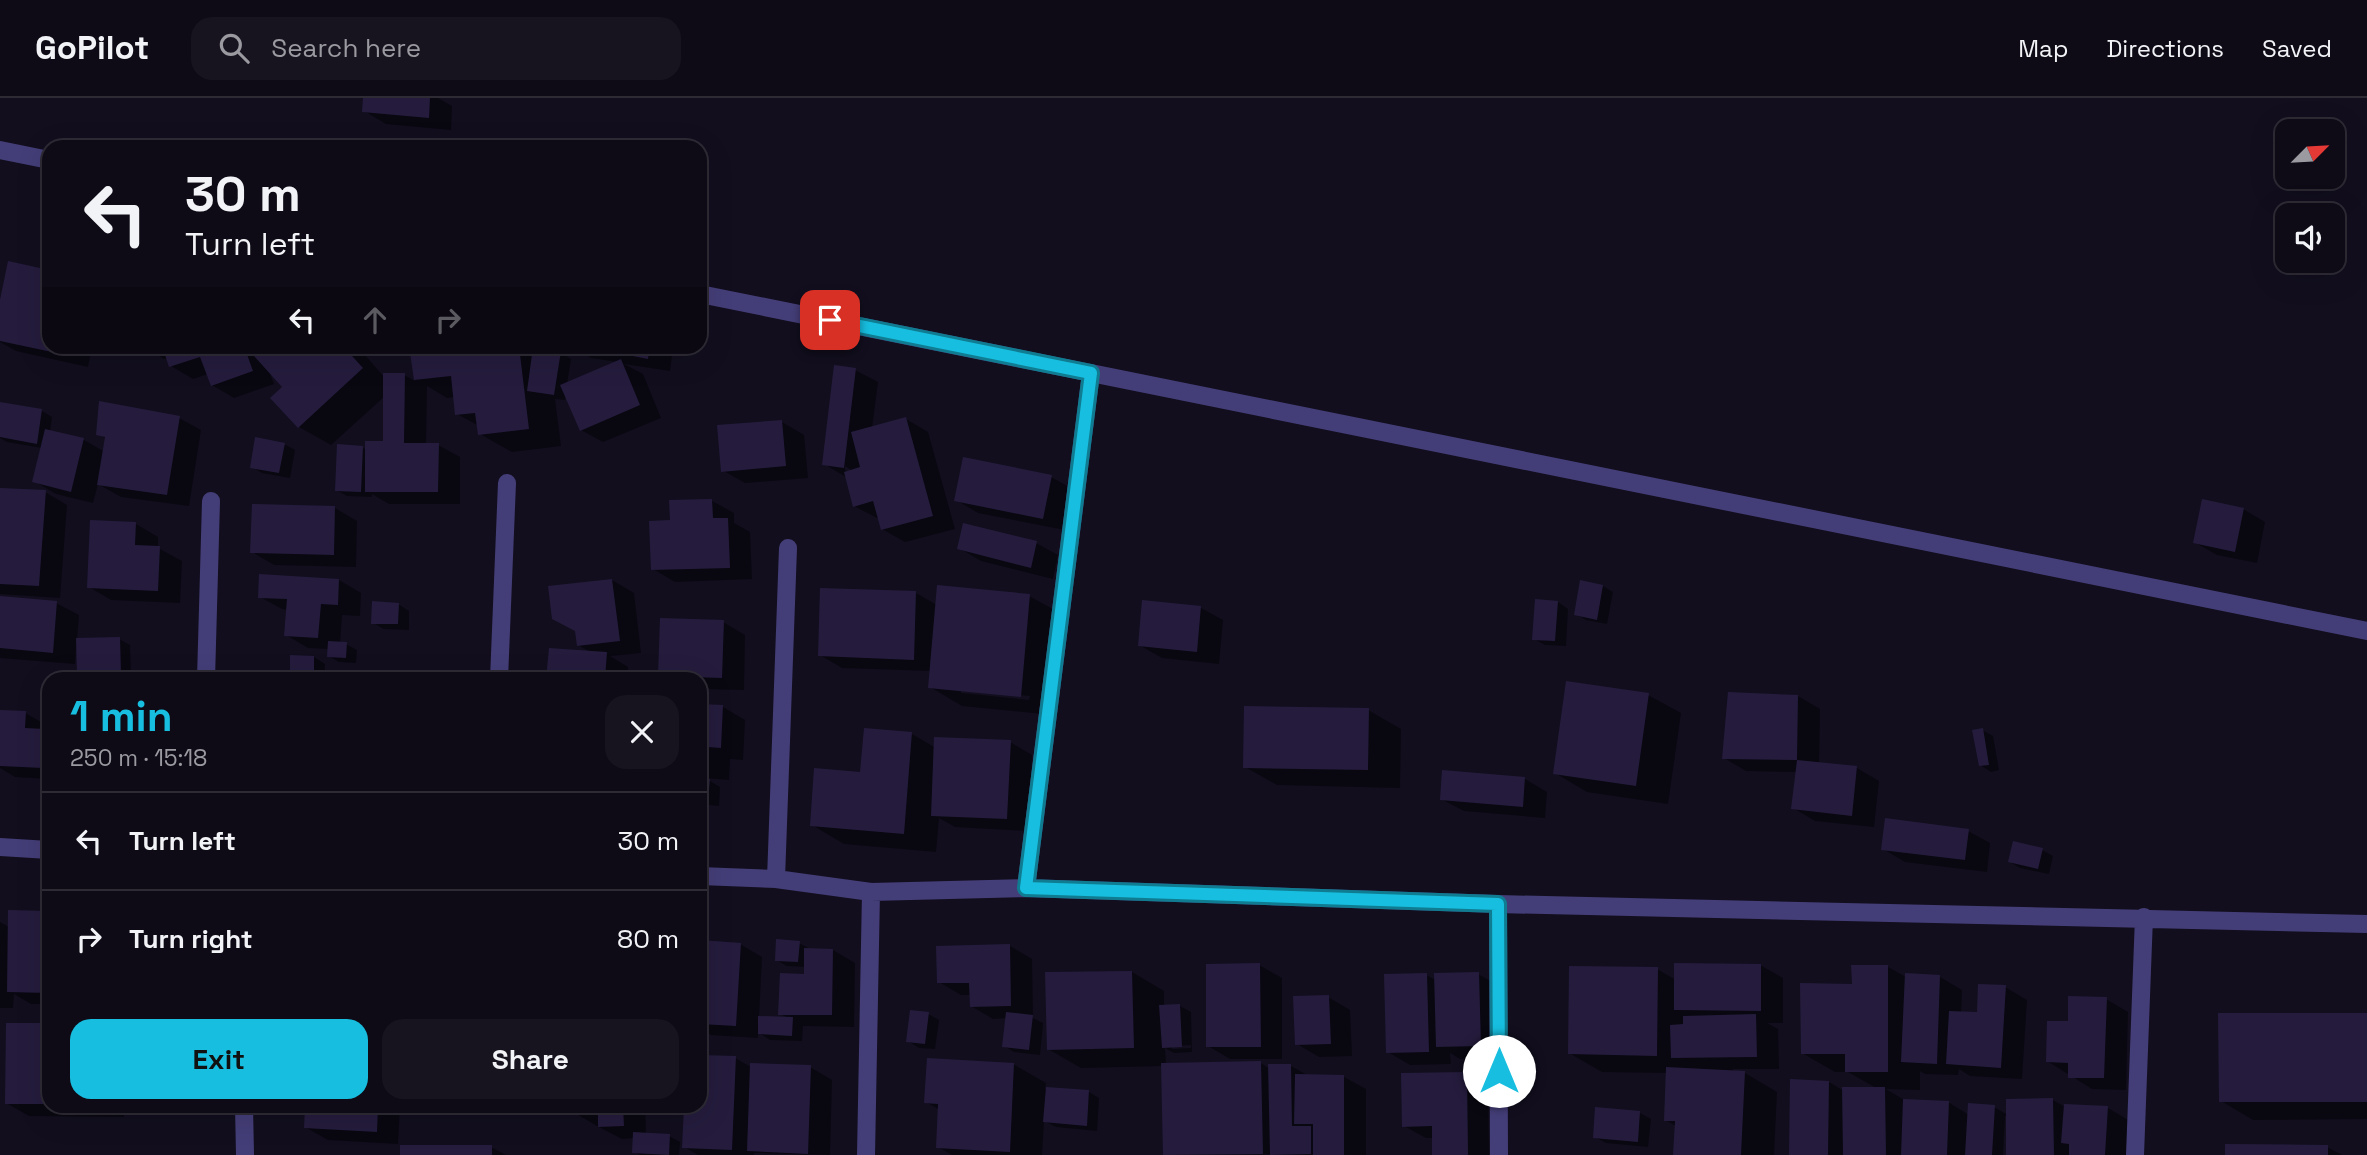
<!DOCTYPE html>
<html lang="en">
<head>
<meta charset="utf-8">
<style>
	body { margin:0; font-family:"Space Grotesk",sans-serif; background:#17131f; color:#f1f3f6; height:100vh; display:flex; flex-direction:column; font-size:26px; white-space:nowrap }
	* { box-sizing:border-box; margin:0 }
	p { font-size:23px; color:#9b9aa1 }
	.icon { flex:none; width:38px; height:38px; fill:none; stroke:currentColor; stroke-width:2; stroke-linecap:round; stroke-linejoin:round }
	.map { position:relative; flex:1; overflow:hidden }
	.drawer { position:absolute; left:42px; top:574px; width:665px; height:441px; display:flex; flex-direction:column; background:#0e0a16; border-radius:21px; box-shadow:0 7px 28px #0002,0 0 0 2px #2e2b35 }
	.drawer>* { flex:none }
	.guide { position:absolute; left:42px; top:42px; width:665px; height:214px; border-radius:21px; box-shadow:0 7px 28px #0002,0 0 0 2px #2e2b35; background:#0e0a16; color:#f1f3f6; overflow:hidden }
	.needle { width:46px; rotate:66deg }
	.fabs { position:absolute; left:2275px; top:21px; display:grid; gap:14px }
	.fabs a { display:grid; place-items:center; width:70px; height:70px; border-radius:14px; background:#0e0a16; box-shadow:0 7px 28px #0002,0 0 0 2px #2e2b35; font-size:35px }
	.pin { position:absolute; display:grid; place-items:center; width:60px; height:60px; color:#fff; margin:-30px; border-radius:14px; box-shadow:0 4px 10px #0006 }
	.me { position:absolute; width:77px; margin:-38px; rotate:0deg; stroke-linejoin:round; filter:drop-shadow(0 0 5px #0008) }
	.turn { display:flex; align-items:center; gap:24px; height:147px; padding:0 28px; font-size:32px }
	.turn .icon { width:91px; height:91px; stroke-width:2.5 }
	.turn b { display:block; font-size:49px; line-height:60px }
	.lanes { display:flex; align-items:center; height:66px; padding:0 28px; background:#0003; justify-content:center; gap:35px; direction:ltr }
	.lanes .off { opacity:.35 }
	.round { display:grid; place-items:center; flex:none; width:74px; height:74px; border-radius:21px; background:#17131f }
	.headline { display:flex; align-items:center; justify-content:space-between; height:119px; padding:0 28px }
	h1 { font-size:42px; font-weight:600; line-height:52px; color:#17bedf }
	.action { display:flex; gap:14px; margin-top:auto; padding:14px 28px }
	.action a { flex:1; height:80px; border-radius:21px; background:#17bedf; color:#111; font-size:28px; font-weight:600; line-height:80px; text-align:center }
	.action a+a { background:#17131f; color:#f1f3f6 }
	ul { padding:0; list-style:none }
	li { display:flex; align-items:center; gap:21px; height:98px; padding:0 28px; border-top:2px solid #2e2b35 }
	li div { flex:1 }
	li b { display:block; font-size:26px }
	li em { font-style:normal }
	header { display:flex; align-items:center; gap:42px; box-sizing:border-box; height:98px; padding:0 35px; background:#0e0a16; border-bottom:2px solid #2e2b35 }
	header strong { font-size:33px }
	nav { display:flex; gap:38px; margin-inline-start:auto; font-size:24px }
	.search { width:490px; height:63px; background:#17131f; display:flex; align-items:center; gap:18px; box-sizing:border-box; padding:0 24px; border-radius:21px; color:#9b9aa1; font-size:26px }
	.map>svg:first-child { display:block }
	.shadow { fill:#0007; fill-rule:evenodd }
	.building { fill:#251c3d }
	.lines { fill:none; stroke-linecap:round; stroke-linejoin:round }
	.minor { stroke:#443e78; stroke-width:18 }
	.tertiary { stroke:#443e78; stroke-width:18 }
	.route-casing { stroke:#0f7c91; stroke-width:18 }
	.route { stroke:#17bedf; stroke-width:12 }
</style>
</head>
<body>
<header>
<strong>GoPilot</strong>
<div class="search"><svg class="icon" aria-label="search" viewBox="0 0 24 24"><circle cx="10" cy="10" r="6"/><path d="M15 15l6 6"/></svg>Search here</div>
<nav><a>Map</a><a>Directions</a><a>Saved</a></nav>
</header>
<div class="map">
<svg width="2367" height="1057" viewBox="0 0 2367 1057">
	<rect width="100%" height="100%" fill="#120e1e"/>
	<path class="shadow" d="M365 0H438L452 8 451 32 386 26 364 13Z
		M49 174V248H92L88 269 16 253 0 244V210Z
		M143 248H261L262 252 266 248H357L385 280 404 277 415 283 411 248H487L495 253 519 250 534 259 543 252 538 248H570L569 255 558 253 571 261 567 286 618 264 591 260 572 248H670L673 250 670 273 624 266 643 276 661 320 603 344 581 332 566 296 565 302 555 301 561 348 512 354 480 336 479 328 457 316 455 299 447 300 427 288 426 347H438L460 359V406H389L372 396V399L347 398 336 392 363 350 367 352 385 345V298L331 347 299 329 285 289 269 273 274 286 234 300 212 287 208 276 193 281 171 268 168 260 164 261Z
		M855 272 878 284 872 330 906 321 928 334 955 431 905 444 882 431 879 420H877L854 408 846 379 824 366ZM845 368 856 375 855 378 845 372Z
		M0 311 42 313 52 319 50 334 84 342 105 354 107 341 98 336 179 320 201 332 189 408 121 399 98 386 93 405 56 396 34 383 42 350 7 344 0 340Z
		M782 324 804 337 808 380 745 385 722 372Z
		M284 346 295 352 290 380 262 375 252 369Z
		M1051 379 1073 391 1065 432 978 415 956 402Z
		M0 392 45 394 67 407 60 500 0 496Z
		M712 403 734 415V425L750 434 752 481 675 484 653 471 672 424Z
		M335 410 357 423 356 469 274 467 252 454Z
		M2243 411 2265 424 2257 465 2217 457 2194 444Z
		M136 426 158 439V450L182 463 180 505 111 502 89 489Z
		M1036 445 1058 457 1053 481 981 463 959 450Z
		M339 482 361 495 360 518 342 517 340 546H346L357 552 356 565 339 564 329 558V551L308 550 286 537 288 512 282 511 260 499Z
		M612 482 634 495 641 555 610 558 628 569 627 581H549L592 555 578 547Z
		M1603 488 1613 494 1607 526 1586 522 1576 516Z
		M916 495 937 507 1029 498 1062 516 1053 617 962 608 930 589 931 573 842 570 820 557ZM961 592 1030 598 1029 602 961 595Z
		M0 500 56 505 79 517 77 542 119 541 130 547 131 581H88L79 576V551H76L75 566 0 560Z
		M1558 504 1568 511 1566 548 1545 547 1534 541Z
		M398 506 409 513V532L384 531 373 525Z
		M1201 510 1223 522 1219 566 1162 560 1139 547Z
		M723 524 745 537 744 592 700 591V581H667L660 577Z
		M314 559 325 566 324 581H299L292 577Z
		M1648 597 1681 615 1668 706 1587 694 1555 675Z
		M1798 598 1820 611 1819 666 1857 670 1879 683 1874 729 1815 723 1793 710 1797 674 1746 673 1724 660Z
		M700 608 723 609 745 622 743 662 730 661 729 682 705 680 720 689 719 708 700 706Z
		M1368 612 1401 631 1400 690 1277 687 1245 669Z
		M0 614 25 615 48 628 49 681 15 679 0 670Z
		M1982 632 1993 638 1999 672 1991 674 1980 667Z
		M912 636 936 650 1010 644 1032 657 1029 733 955 729 939 720 936 754 844 746 812 727 862 676Z
		M1525 681 1547 694 1545 720 1464 713 1441 701Z
		M1968 733 1990 745 1987 774 1905 764 1883 751Z
		M2042 752 2053 758 2049 776 2020 770 2010 764Z
		M49 815V906H31L14 896 13 910H0V824L9 829Z
		M700 844 740 846 762 859 759 920 790 921 780 916 805 878V869L787 868 776 862 799 845 810 851 833 852 855 865 854 929 803 928 802 943 770 942 758 934V940L711 937 700 931Z
		M1010 848 1032 861 1033 920 1043 925 1040 957 1014 954 1004 948 1007 920 993 921 971 908V897H961L939 884Z
		M1259 867 1282 880V961H1230L1208 948Z
		M1760 867 1783 880V925H1767L1778 931 1779 971H1733V974L1745 975 1777 994 1774 1057H1675L1676 1028 1665 1022 1668 975 1602 974 1569 955 1657 871 1676 882Z
		M1888 869 1906 879H1940L1962 892 1961 915 1978 916 2005 889 2027 902 2022 981 1970 978 1959 971 1958 977 1925 976 1920 973V992L1886 991 1906 1003 1948 1004 1969 1017 1994 1009 2008 1017 2053 1002 2065 1009 2066 1007 2108 1010 2130 1023 2128 1057H2008V1018H2005L2003 1057H1791L1829 984 1844 993 1878 991 1848 974H1835L1802 955 1853 888Z
		M1132 874 1164 893V909L1180 908 1191 914 1192 954 1174 955 1165 950 1166 967 1261 965 1270 971 1291 968 1309 978 1344 979 1366 991V1057L1165 1056 1163 968 1081 970 1048 951ZM1191 947V950L1172 951V948Z
		M1478 876 1501 889 1503 960 1460 961 1450 955 1451 966 1410 967 1388 954 1426 877 1436 882Z
		M1328 899 1350 912 1352 958 1319 959 1297 946Z
		M2106 901 2128 914 2126 992 2092 991 2047 963 2069 925Z
		M928 916 939 922 935 951 919 950 908 943Z
		M2367 917V1021L2253 1022 2221 1003Z
		M49 927V1008H184V1016H137L124 1009V1019L29 1018 6 1005Z
		M700 958 735 960 751 969H810L832 982 830 1057 754 1055V1057H698L684 1049 685 1008H679H700Z
		M1013 966 1046 985 1045 991 1089 994 1099 1000 1097 1033 1056 1029 1044 1023 1042 1057H952L938 1049 940 1012 926 1004Z
		M1466 976 1488 988 1489 1057H1434L1433 1040H1426L1404 1028Z
		M306 1008H400L398 1046 328 1042 305 1029Z
		M574 1008H645L646 1036 669 1038 680 1044 679 1057H640L634 1054 635 1040 622 1041 597 1028 575 1015Z
		M1597 1011 1640 1015 1651 1021 1648 1049 1606 1045 1595 1039Z
		M491 1049 506 1057H402Z
		M2327 1049 2342 1057H2226Z"/>
	<path class="building" d="M363 0H430L429 20 362 14Z
		M8 163 49 172V248H67L66 257 0 243V202Z
		M162 248H244L253 273 211 288 200 259 169 269Z
		M263 248H343L363 270 298 330 270 300 282 289 253 257Z
		M409 248H474L475 253 519 248 529 331 478 337 475 315 455 317 451 278 414 282Z
		M581 248H650L648 261Z
		M533 249 561 253 554 297 527 293Z
		M621 261 640 307 580 333 560 287Z
		M834 267 856 270 844 370 822 367Z
		M383 275H405L404 345H439L438 394H365V343H383Z
		M99 303 180 318 167 397 97 387 105 339 96 337Z
		M0 304 42 311 37 346 0 339Z
		M906 319 933 418 881 432 873 403 853 409 844 374 860 369 851 334Z
		M782 322 786 368 721 374 717 327Z
		M45 331 84 340 71 394 32 384Z
		M255 339 285 345 279 375 250 370Z
		M337 346 363 348 361 394 335 393Z
		M963 359 1052 377 1043 421 954 403Z
		M0 390 46 392 39 488 0 486Z
		M712 401 713 420H728L730 470 651 472 649 423 670 422 669 402Z
		M2202 401 2244 410 2235 454 2193 445Z
		M252 406 335 408 334 457 250 455Z
		M90 422 136 424 135 447 160 448 158 493 87 490Z
		M963 425 1037 443 1031 470 957 451Z
		M259 476 339 481 338 507 321 506 318 540 284 538 287 501 258 500Z
		M612 481 620 543 577 548 575 533 552 521 548 488Z
		M1580 482 1603 487 1597 522 1574 517Z
		M937 487 1030 496 1021 599 928 590Z
		M820 490 916 493 914 562 818 558Z
		M0 498 57 503 53 555 0 550Z
		M1535 501 1558 503 1555 543 1532 542Z
		M1142 502 1201 508 1197 554 1138 548Z
		M372 503 399 505 398 526H371Z
		M660 520 724 522 722 580 658 578Z
		M120 539 121 576 77 577 76 540Z
		M328 543 347 544 346 560 327 559Z
		M549 550 607 554 605 581H546Z
		M290 557 314 558V579L290 578Z
		M1566 583 1649 595 1636 688 1553 676Z
		M1728 594 1798 597 1797 662 1722 661Z
		M700 606 723 607 721 650 708 649 707 670H700Z
		M1244 608 1369 610 1368 672 1243 670Z
		M0 612 26 613 25 630 45 631 43 670 0 668Z
		M864 630 912 634 904 736 810 728 814 670 860 674Z
		M1983 630 1989 667 1979 668 1972 632Z
		M934 639 1011 642 1007 721 931 718Z
		M1797 662 1857 668 1852 718 1791 711Z
		M1442 672 1525 679 1523 709 1440 702Z
		M700 681H710L708 703 700 702Z
		M1885 720 1969 731 1965 762 1881 752Z
		M2013 743 2043 750 2038 771 2008 764Z
		M8 812 49 813V895L7 894Z
		M776 841 800 843 798 864 775 863Z
		M700 842 741 845 736 928 700 926Z
		M1010 846 1011 908 970 909 969 885H937L936 848Z
		M804 850 833 851 832 917H778L780 875 804 876Z
		M1260 865 1261 949H1206V866Z
		M1674 865 1761 866V913L1674 912Z
		M1851 867H1888V974H1845V956H1801L1800 885 1852 886Z
		M1569 868 1658 869 1657 958 1568 956Z
		M1132 873 1134 950 1047 952 1045 874Z
		M1479 874 1481 948 1436 949 1434 875Z
		M1427 875 1429 954 1386 955 1384 876Z
		M1905 875 1940 877 1937 966 1901 964Z
		M1978 886 2006 887 2001 970 1946 966 1949 913 1977 914Z
		M1329 897 1331 946 1295 947 1293 898Z
		M2068 898 2107 899 2104 980H2068V965L2046 964 2047 923H2068Z
		M1180 906 1182 949 1162 950 1159 907Z
		M910 912 929 914 925 946 906 944Z
		M1006 914 1033 917 1029 952 1002 949Z
		M2218 915H2367V1004H2219Z
		M1756 916 1757 959 1671 960 1670 927 1683 926V918Z
		M758 918 793 919 792 938 758 936Z
		M6 925H49V1006H5Z
		M700 957 736 958 732 1052 682 1050 684 1008H700Z
		M927 960 1014 965 1010 1054 936 1050 938 1006 924 1005Z
		M1261 963 1263 1056 1163 1057 1161 965Z
		M750 965 811 967 808 1056 747 1053Z
		M1268 966H1291L1292 1028H1311V1056L1270 1057Z
		M1666 969 1745 973 1741 1057H1673L1675 1023H1664Z
		M1467 974 1468 1057H1432V1028L1402 1029 1401 975Z
		M1295 976 1344 977V1057H1313V1026H1294Z
		M1790 981 1829 983 1828 1057H1789Z
		M1046 989 1089 992 1087 1028 1043 1024Z
		M1842 989H1885L1886 1057H1843Z
		M2053 1000 2054 1057H2006V1001Z
		M1903 1001 1949 1003 1947 1057H1901Z
		M1968 1005 1995 1007 1992 1057H1965Z
		M2064 1006 2108 1008 2105 1057H2069V1046L2061 1045Z
		M305 1008H378L377 1034 304 1030Z
		M572 1008H623L624 1028 598 1029V1016H573Z
		M1595 1009 1640 1013 1638 1044 1593 1040Z
		M633 1034 670 1036 669 1057 632 1055Z
		M2225 1046 2328 1047V1057H2225Z
		M400 1047H492V1057H400Z"/>
	<g class="lines">
		<path class="minor" d="M206 581 211 403
			M499 581 507 385
			M0 749 49 752
			M700 778 776 781 871 794 1026 790 1498 806 2367 826
			M776 781 788 450
			M1026 790 1091 275
			M1498 806 1499 1057
			M244 1008 245 1057
			M866 1057 871 794
			M2135 1057 2144 819"/>
		<path class="tertiary" d="M0 52 49 62
			M700 196 2367 533"/>
	</g>
	<g class="lines">
		<defs>
			<path id="route" d="M830 222 1091 275 1026 790 1498 806 1499 973"/>
		</defs>
		<use href="#route" class="route-casing"/>
		<use href="#route" class="route"/>
	</g>
</svg>
<div class="fabs">
<a><svg class="needle" viewBox="-14 -14 28 28"><path d="M0-13l5 13h-10z" fill="#e53935"/><path d="M0 13l5-13h-10z" fill="#9b9aa1"/></svg></a>
<a><svg class="icon" aria-label="sound" viewBox="0 0 24 24"><path d="M4 9h4l5-4v14l-5-4H4zM17 9q2 3 0 6"/></svg></a>
</div>
<div class="pin" style="left:830px;top:222px;background:#d93025"><svg class="icon" aria-label="arrive" viewBox="0 0 24 24"><path d="M6 21V4h12l-3 4 3 4H6"/></svg></div>
<svg class="me" style="left:1499px;top:973px" viewBox="-20 -20 40 40"><circle r="19" fill="#fff"/><path d="M0-13L10 11 0 6-10 11z" fill="#17bedf"/></svg>
<div class="guide">
<div class="turn"><svg class="icon" aria-label="left" viewBox="0 0 24 24"><path d="M17 20v-9H6M10 6l-5 5 5 5"/></svg><div><b>30 m</b>Turn left</div></div>
<div class="lanes"><svg class="icon" aria-label="left" viewBox="0 0 24 24"><path d="M17 20v-9H6M10 6l-5 5 5 5"/></svg><svg class="icon off" aria-label="ahead" viewBox="0 0 24 24"><path d="M12 20V5M6 11l6-6 6 6"/></svg><svg class="icon off" aria-label="right" viewBox="0 0 24 24"><path d="M7 20v-9h11M14 6l5 5-5 5"/></svg></div>
</div>
<section class="drawer">
<div class="headline"><div><h1>1 min</h1><p>250 m · 15:18</p></div><a class="round"><svg class="icon" aria-label="close" viewBox="0 0 24 24"><path d="M6 6l12 12M18 6L6 18"/></svg></a></div>
<ul>
<li><svg class="icon" aria-label="left" viewBox="0 0 24 24"><path d="M17 20v-9H6M10 6l-5 5 5 5"/></svg><div><b>Turn left</b></div><em>30 m</em></li>
<li><svg class="icon" aria-label="right" viewBox="0 0 24 24"><path d="M7 20v-9h11M14 6l5 5-5 5"/></svg><div><b>Turn right</b></div><em>80 m</em></li>
</ul>
<div class="action"><a>Exit</a><a>Share</a></div>
</section>
</div>
</body>
</html>
